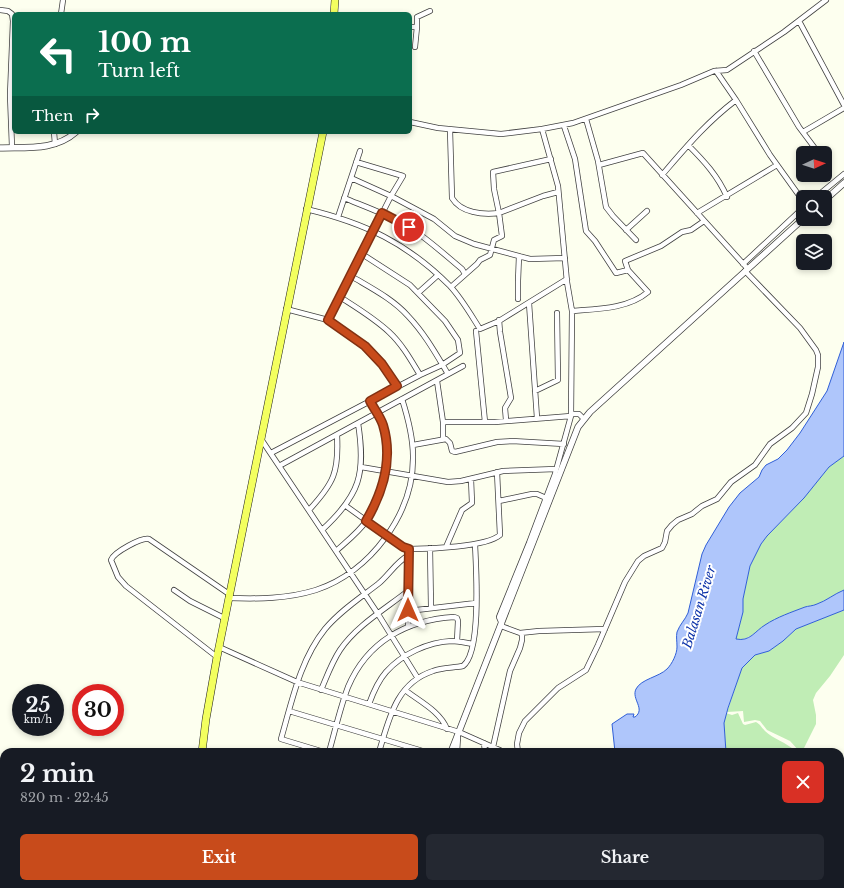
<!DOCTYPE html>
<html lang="en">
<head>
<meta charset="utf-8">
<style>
	body { margin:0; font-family:"Libre Baskerville",serif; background:#242831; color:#f1f3f6; height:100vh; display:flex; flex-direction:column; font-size:15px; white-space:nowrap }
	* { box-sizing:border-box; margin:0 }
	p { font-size:13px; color:#9ea1a6 }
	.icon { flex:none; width:22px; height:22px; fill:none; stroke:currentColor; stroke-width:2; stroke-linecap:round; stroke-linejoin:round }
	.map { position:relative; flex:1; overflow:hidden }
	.sheet { position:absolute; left:0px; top:748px; width:844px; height:140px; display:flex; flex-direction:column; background:#171b24; border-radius:12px 12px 0 0; box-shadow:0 2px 6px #0003 }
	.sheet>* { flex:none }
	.hud { position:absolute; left:12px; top:12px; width:400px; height:122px; border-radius:6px; box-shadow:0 2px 6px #0003; background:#0b6e4f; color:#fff; overflow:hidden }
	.needle { width:26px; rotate:87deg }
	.fabs { position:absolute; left:796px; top:146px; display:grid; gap:8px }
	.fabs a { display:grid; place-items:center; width:36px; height:36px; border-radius:6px; background:#171b24; box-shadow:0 2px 6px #0003; font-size:20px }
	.speed { position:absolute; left:12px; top:684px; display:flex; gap:8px; font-size:20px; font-weight:700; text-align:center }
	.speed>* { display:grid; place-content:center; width:52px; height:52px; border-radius:50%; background:#171b24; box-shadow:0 2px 6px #0003; line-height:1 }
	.speed small { font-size:10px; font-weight:400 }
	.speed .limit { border:6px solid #d22; background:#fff; color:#111 }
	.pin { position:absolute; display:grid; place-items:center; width:34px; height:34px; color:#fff; margin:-17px; border:2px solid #fff; border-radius:50%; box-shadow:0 1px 4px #0007 }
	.me { position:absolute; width:44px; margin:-22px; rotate:0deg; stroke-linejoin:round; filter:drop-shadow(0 0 3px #0008) }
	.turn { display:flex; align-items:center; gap:14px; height:84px; padding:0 20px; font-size:18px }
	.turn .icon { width:52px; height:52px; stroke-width:2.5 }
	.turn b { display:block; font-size:28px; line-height:34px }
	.then { display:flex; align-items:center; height:38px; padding:0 20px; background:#0003; gap:8px; font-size:15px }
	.round { display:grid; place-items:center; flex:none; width:42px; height:42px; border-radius:6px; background:#242831 }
	.head { display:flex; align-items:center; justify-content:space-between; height:68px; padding:0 20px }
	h1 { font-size:24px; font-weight:700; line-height:30px }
	.primary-button { display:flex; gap:8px; margin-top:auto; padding:8px 20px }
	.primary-button a { flex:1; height:46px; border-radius:6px; background:#c84b1b; color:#fff; font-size:16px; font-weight:700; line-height:46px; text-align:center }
	.primary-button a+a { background:#242831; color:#f1f3f6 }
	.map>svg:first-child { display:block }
	.green { fill:#c0edb5 }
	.water { fill:#afc6fb; stroke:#305fd7 }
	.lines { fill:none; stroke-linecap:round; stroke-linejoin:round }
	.minor-casing { stroke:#414141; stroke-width:6 }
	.tertiary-casing { stroke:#414141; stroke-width:7 }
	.primary-casing { stroke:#1f1f1f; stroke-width:8 }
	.minor { stroke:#fff; stroke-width:4.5 }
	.tertiary { stroke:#fff; stroke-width:5.5 }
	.primary { stroke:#f3ff5f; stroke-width:7 }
	.route-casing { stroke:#823112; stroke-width:10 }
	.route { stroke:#c84b1b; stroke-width:7 }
	.labels { text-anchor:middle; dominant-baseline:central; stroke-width:4; stroke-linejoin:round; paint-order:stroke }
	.water-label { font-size:13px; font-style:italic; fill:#0d33a9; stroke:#fff }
</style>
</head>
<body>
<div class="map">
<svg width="844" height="888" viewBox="0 0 844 888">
	<rect width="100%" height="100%" fill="#fdffef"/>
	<path class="green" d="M844 456V590C834 594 826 601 817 604 813 606 808 606 805 607 791 612 778 618 766 625 756 631 749 641 736 639L743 612V599L750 566 761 544 767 536 804 498 829 467Z
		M844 610V655L830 676 816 693 813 700 816 715V724L802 752H800L790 741 767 730 760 721 755 720 744 722 743 711 727 712 742 668 747 661 755 655 769 651 783 641 796 629Z
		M726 713 732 715 738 713 743 724 745 725 756 722C761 725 761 727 765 731 773 739 786 742 797 752H726L724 723Z
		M441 884H464L466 887 468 885H469L468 888H451L449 886 447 888 448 885 446 884 444 885 443 888H436Z
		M685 884H752L750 888H685Z
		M756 884H817L818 888H754Z"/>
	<path class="water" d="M844 342V456L829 467 804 498 767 536 761 544 750 566 743 599V612L736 639C750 642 755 631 765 625 777 617 792 612 805 607 808 606 813 606 817 604 826 601 834 594 844 590V610L796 629 783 641 769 651 755 655 742 668 728 708 724 723 726 752H615L612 724 627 714H634L633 717H635C646 709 631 699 636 689 641 679 659 677 667 669 672 664 677 654 677 647 677 641 676 637 677 632 680 624 685 620 688 613L702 554 706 545 729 507 740 493 759 477 762 470 766 465 778 459 787 450 800 433 827 391Z
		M566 884H685V888H568Z"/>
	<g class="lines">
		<defs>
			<path id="minor" d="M0 10 8 11 12 14 13 21 10 95 12 147
				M61 14 63 0
				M799 21 844 105
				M410 27H417V17L430 11
				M415 47 417 27
				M754 51 799 127 814 147
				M716 71 736 100 770 155 798 194 803 199
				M586 119 598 161 606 207 613 216 636 240
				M410 122 438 128 501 134 542 129 573 123 681 85 714 71 727 70 784 32 826 0
				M564 126 575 159 586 231 595 241 616 273 628 270
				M450 130 452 198C461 213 483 215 499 213L502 236 494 240 490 255 480 260 477 264 451 287
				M54 132 55 144
				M803 132 844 108
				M688 145C704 161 718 176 727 197
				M551 159 493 172 494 189 499 213 543 196 558 192
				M599 165 643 153 747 268
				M662 175C687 146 706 123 736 100
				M351 178 391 196 403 176 356 162
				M816 197 844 174
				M344 198C366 207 389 215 409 227 428 239 445 255 462 269L465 274
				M306 209C365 223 407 243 450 286 462 299 471 315 480 329L499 321 567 279
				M697 213 777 165
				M338 217 360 151
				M626 230 647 211
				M362 254 410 285 445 321 458 340 460 353 442 365 420 375
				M743 264 803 208
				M351 276C371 288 393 299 408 316 425 334 436 354 448 374
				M418 293 438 275
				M518 299V281L519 256
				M529 303 537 418
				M286 309 328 320 365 346 382 365 397 387
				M572 311C597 309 628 309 648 292L628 270 625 261 661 246 682 232 691 230 704 221
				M328 320 391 196 434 219 455 236 474 244 530 259 565 258
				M499 320 500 332 511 398 505 408 506 420
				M476 331 485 422
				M437 381 443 422V439
				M535 391 558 380 557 313
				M571 414H579L584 419
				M443 422H495L571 416
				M261 439 378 614 417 677
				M413 445 446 439 450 443 452 451 455 452 497 442 512 441 564 444
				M271 453 420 375C411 360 402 344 389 332 374 318 357 308 340 297
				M279 466 463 366
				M361 467 448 482 461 481 503 471 556 469
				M499 501 532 494H537L546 498
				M346 506 403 547 409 549C429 549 486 547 500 535L497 472
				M309 510C334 483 339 472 337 435
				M322 530C360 495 366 474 358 423
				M446 547 462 510 472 503 471 479
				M430 548 431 607
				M336 551C346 542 359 532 367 520 384 494 393 456 383 425 380 416 374 409 370 401
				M174 590 190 601 224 618
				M228 598C258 599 287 599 316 590 370 572 414 514 413 456 413 436 408 418 402 399
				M408 611 476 603
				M502 624 499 617 529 543 555 474 571 416 572 311 567 282 558 186 542 129
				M408 626 409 553
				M520 633 539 631 605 629
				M219 647 297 682 459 732 504 752
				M217 657 126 586 118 577 111 560C114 552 142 537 149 539L229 594
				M321 690C327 676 332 662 340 650 356 626 385 609 408 591
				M405 690C419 701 440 711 447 729
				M369 704C373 693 378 681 386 672 402 654 428 642 452 641 459 641 466 643 473 644
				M289 711 426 752
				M484 743 485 752
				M493 747 510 671 520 648 522 640V634L520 633 501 626
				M324 752 281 739C292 701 300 660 325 629 340 611 360 598 378 584 389 575 396 562 409 555
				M329 752C335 731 340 708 348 687 367 642 406 620 454 617L457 618 458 621 457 641
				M379 752C389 719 396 683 433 671 443 667 453 668 463 666 482 652 476 567 475 544
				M457 752 458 737
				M518 752 517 744 519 733 525 721 558 688 586 670 598 645 625 582 638 561 644 556 662 548 665 542 667 531 672 525 678 520 692 514 702 506 717 499 731 482 755 465 770 444 792 428 806 413 812 394 818 367V355L816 350 800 328 745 271
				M535 884 538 888
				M365 888V884"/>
			<path id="tertiary" d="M0 148C26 147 55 151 76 132
				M825 200 844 183
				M451 752 578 427 590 412 803 219
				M396 888 397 884"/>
			<path id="primary" d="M334 14 335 0
				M202 752 206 719 217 657 323 132
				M192 888 193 884"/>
		</defs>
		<use href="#minor" class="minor-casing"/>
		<use href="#tertiary" class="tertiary-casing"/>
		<use href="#primary" class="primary-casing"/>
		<use href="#minor" class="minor"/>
		<use href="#tertiary" class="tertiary"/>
		<use href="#primary" class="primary"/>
	</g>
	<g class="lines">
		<defs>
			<path id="route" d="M408 610 409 549 403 547 366 521C383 492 393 458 383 425 380 416 374 409 370 401L397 386 382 364 365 346 328 320 382 213 409 227"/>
		</defs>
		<use href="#route" class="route-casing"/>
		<use href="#route" class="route"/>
	</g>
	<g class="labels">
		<g class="water-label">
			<text transform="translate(699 607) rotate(-73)">Balasan River</text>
		</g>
	</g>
</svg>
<div class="fabs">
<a><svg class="needle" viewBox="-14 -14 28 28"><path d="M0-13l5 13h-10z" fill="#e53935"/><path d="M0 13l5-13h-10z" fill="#9ea1a6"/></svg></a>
<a><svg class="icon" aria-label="search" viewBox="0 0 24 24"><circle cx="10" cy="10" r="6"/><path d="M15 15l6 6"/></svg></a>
<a><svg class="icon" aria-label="layers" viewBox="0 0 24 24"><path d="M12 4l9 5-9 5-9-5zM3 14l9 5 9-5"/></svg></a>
</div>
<div class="speed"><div>25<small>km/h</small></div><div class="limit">30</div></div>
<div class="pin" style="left:409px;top:227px;background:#d93025"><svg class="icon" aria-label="arrive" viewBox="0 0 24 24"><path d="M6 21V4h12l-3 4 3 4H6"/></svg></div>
<svg class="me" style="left:408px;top:610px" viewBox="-20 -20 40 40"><path d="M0-17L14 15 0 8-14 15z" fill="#c84b1b" stroke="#fff" stroke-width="4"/></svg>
<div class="hud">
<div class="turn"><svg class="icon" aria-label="left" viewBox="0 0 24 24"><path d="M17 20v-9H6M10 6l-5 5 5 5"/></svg><div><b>100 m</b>Turn left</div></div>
<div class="then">Then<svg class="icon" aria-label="right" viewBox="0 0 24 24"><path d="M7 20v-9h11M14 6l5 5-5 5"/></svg></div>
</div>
<section class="sheet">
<div class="head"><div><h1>2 min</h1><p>820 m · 22:45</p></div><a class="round" style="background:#d93025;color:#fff"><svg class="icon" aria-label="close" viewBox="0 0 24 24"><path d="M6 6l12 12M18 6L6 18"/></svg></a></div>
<div class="primary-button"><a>Exit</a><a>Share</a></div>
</section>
</div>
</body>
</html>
